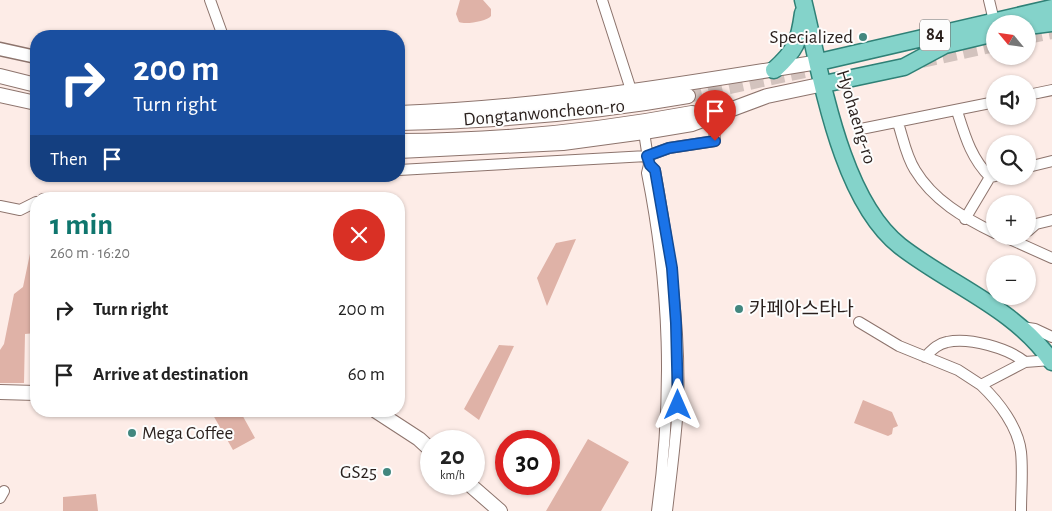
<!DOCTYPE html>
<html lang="en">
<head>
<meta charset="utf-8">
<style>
	body { margin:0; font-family:"Alegreya Sans","Noto Sans KR",sans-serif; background:#f6f6f6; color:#222; height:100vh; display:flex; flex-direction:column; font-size:19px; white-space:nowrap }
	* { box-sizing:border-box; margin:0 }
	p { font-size:16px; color:#767676 }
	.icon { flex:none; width:28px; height:28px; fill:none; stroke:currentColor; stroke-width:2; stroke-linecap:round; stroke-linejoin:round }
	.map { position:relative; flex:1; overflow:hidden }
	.sheet { position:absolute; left:30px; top:192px; width:375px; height:225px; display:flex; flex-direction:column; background:#fff; border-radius:20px; box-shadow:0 1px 4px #0004 }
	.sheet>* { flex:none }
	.top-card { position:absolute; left:30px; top:30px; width:375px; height:152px; border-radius:20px; box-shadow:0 1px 4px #0004; background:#1a4fa0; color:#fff; overflow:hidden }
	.needle { width:32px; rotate:299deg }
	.fabs { position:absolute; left:986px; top:15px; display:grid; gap:10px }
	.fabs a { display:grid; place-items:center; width:50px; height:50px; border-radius:50%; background:#fff; box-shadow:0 1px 4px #0004; font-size:25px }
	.speed { position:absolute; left:420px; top:430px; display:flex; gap:10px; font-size:25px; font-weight:700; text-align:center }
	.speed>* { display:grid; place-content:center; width:65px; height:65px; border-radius:50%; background:#fff; box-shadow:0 1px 4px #0004; line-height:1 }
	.speed small { font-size:12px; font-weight:400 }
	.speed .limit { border:8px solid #d22; background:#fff; color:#111 }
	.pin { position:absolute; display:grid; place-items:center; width:42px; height:42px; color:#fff; margin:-51px -21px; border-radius:50% 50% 50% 0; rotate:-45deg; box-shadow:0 0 5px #0007 }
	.pin .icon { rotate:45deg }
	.me { position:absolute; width:55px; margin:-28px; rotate:0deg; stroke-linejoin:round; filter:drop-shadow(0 0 4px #0008) }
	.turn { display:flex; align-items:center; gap:18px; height:105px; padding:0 20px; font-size:22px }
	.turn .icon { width:65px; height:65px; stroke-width:2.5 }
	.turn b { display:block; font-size:35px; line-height:42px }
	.then { display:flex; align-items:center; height:48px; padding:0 20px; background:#0003; gap:10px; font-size:19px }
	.round { display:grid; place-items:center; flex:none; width:52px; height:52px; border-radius:26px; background:#f6f6f6 }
	.summary { display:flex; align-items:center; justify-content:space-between; height:85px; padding:0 20px }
	h1 { font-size:30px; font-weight:700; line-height:38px; color:#0f766e }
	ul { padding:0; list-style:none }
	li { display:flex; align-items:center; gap:15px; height:65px; padding:0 20px }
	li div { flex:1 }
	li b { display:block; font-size:19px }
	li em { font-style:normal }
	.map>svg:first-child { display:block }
	.green { fill:#dfb2a7 }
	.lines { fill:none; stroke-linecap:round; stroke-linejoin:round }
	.secondary-tunnel { stroke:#d3c3be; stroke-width:14; stroke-dasharray:14 7; stroke-linecap:butt }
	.minor-casing { stroke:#8d746d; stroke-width:12 }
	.tertiary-casing { stroke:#8d746d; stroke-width:15 }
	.secondary-casing { stroke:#8d746d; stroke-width:16 }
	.primary-casing { stroke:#2f8076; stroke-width:19 }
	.minor { stroke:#fff; stroke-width:10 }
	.tertiary { stroke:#fff; stroke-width:12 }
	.secondary { stroke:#fff; stroke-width:14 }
	.primary { stroke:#84d3ca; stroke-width:16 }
	.route-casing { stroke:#114b97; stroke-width:12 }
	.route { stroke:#1a73e8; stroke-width:9 }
	.poi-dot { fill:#42877f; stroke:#fdfdfd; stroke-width:2 }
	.labels { text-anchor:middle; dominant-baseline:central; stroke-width:4; stroke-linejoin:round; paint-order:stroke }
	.shield { fill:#fdfdfd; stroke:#696260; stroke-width:1 }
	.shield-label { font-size:18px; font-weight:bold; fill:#291f1c }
	.poi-label { font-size:19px; fill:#291f1c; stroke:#fdfdfd; text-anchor:end }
	.street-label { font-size:19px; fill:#291f1c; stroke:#fdfdfd }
</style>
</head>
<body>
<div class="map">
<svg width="1052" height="511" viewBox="0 0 1052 511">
	<rect width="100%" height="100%" fill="#fdece7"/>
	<path class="green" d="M460 0H483L491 9V16C487 21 466 25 459 22L456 14Z
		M576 239 547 306 537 278 556 243Z
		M31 249 36 250V333L25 334 24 383H0V350L4 344 14 294 23 287Z
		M499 345 514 346 479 420 464 409Z
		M863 400 892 412 898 426 893 428 892 434 888 436 854 423Z
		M220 411H240L255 438 233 450 213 415Z
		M588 439 629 462 601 511H546Z
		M96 494 98 511H63V497Z"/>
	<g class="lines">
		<path class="secondary-tunnel" d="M1028 37 1052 32
			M922 61 995 45
			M688 96 814 69
			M692 113 733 104"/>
		<defs>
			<path id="minor" d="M210 0 223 36
				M602 0 632 93
				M989 0 995 25
				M1028 95 1052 90
				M957 111C965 136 971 158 990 177L995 176
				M898 123C903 138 906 156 915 170 933 200 964 218 995 233
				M861 129 995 102
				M644 132 649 165 647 173C670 288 673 395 657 511
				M649 165 655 170C669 248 681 326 678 405 676 440 671 476 667 511
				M1028 167 1052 161
				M399 170 647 156 669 148 715 141 713 116
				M43 199H57
				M0 206 20 210 36 202
				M965 219 990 177
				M1028 231 1036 224 1052 220
				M1003 236 1052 258
				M859 322 899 346 958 370 981 385 1025 362 1052 360
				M1022 327 1035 329 1052 337
				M925 357C932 350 937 344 947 342 969 337 1008 348 1025 362
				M981 385C999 402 1018 427 1021 452 1023 471 1021 492 1021 511
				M0 498 4 491"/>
			<path id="tertiary" d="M0 49 36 57"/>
			<path id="secondary" d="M0 76 36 85
				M0 95 36 103
				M399 113C541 108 679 85 819 62
				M399 123C496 121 592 113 688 96
				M399 141C497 141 596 131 692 113
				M399 151 563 143 644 132 692 124 767 96 824 84
				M0 392 36 393
				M376 411 419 439 431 450
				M469 484 500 511"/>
			<path id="primary" d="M803 0C821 72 839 198 900 246 950 285 1015 308 1052 362
				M1028 26 1052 23
				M819 62 1052 8
				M774 70C796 50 799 42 803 13
				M824 84 904 67 945 45 995 33"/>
		</defs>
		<use href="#minor" class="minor-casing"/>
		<use href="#tertiary" class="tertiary-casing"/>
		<use href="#secondary" class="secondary-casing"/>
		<use href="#primary" class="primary-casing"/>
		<use href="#minor" class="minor"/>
		<use href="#tertiary" class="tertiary"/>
		<use href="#secondary" class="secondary"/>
		<use href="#primary" class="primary"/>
	</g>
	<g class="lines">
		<defs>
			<path id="route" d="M678 405 676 323 672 268 655 170 650 165 647 156 669 148 715 141"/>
		</defs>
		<use href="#route" class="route-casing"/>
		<use href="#route" class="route"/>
	</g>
	<g class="poi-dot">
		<circle cx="863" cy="37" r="5"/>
		<circle cx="739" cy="309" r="5"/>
		<circle cx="132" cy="433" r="5"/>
		<circle cx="387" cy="472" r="5"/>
	</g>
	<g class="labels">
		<rect class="shield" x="920" y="19.5" width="30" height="31" rx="4"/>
		<g class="shield-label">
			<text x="935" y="35">84</text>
		</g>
		<g class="poi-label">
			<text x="853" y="37">Specialized</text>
			<text x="749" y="309" text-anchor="start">카페아스타나</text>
			<text x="142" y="433" text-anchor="start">Mega Coffee</text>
			<text x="377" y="472">GS25</text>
		</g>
		<g class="street-label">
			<text transform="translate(544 113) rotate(-5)">Dongtanwoncheon-ro</text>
			<text transform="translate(856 117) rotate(73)">Hyohaeng-ro</text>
		</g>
	</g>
</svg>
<div class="fabs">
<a><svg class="needle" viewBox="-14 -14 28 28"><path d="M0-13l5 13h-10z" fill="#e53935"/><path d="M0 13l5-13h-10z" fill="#767676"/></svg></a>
<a><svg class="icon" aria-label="sound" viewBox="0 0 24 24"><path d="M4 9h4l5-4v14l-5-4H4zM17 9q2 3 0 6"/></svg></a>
<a><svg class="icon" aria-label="search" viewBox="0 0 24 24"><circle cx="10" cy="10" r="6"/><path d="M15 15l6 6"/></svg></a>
<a>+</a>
<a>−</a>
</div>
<div class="speed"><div>20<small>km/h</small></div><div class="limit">30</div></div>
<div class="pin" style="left:715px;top:141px;background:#d93025"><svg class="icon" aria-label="arrive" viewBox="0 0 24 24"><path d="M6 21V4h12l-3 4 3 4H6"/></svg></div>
<svg class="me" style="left:678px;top:405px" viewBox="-20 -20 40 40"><path d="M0-17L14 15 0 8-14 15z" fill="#1a73e8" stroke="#fff" stroke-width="4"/></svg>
<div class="top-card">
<div class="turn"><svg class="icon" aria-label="right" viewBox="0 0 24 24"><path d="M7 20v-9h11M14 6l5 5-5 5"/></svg><div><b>200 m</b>Turn right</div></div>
<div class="then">Then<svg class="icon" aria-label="arrive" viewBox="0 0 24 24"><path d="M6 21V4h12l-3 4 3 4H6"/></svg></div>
</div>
<section class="sheet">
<div class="summary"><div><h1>1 min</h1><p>260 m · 16:20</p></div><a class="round" style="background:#d93025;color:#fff"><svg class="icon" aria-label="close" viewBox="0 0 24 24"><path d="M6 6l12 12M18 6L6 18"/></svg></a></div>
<ul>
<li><svg class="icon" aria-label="right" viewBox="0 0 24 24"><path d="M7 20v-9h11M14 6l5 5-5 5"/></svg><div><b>Turn right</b></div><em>200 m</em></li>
<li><svg class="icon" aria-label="arrive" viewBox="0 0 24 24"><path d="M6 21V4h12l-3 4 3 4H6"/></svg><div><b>Arrive at destination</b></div><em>60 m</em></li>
</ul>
</section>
</div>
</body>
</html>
